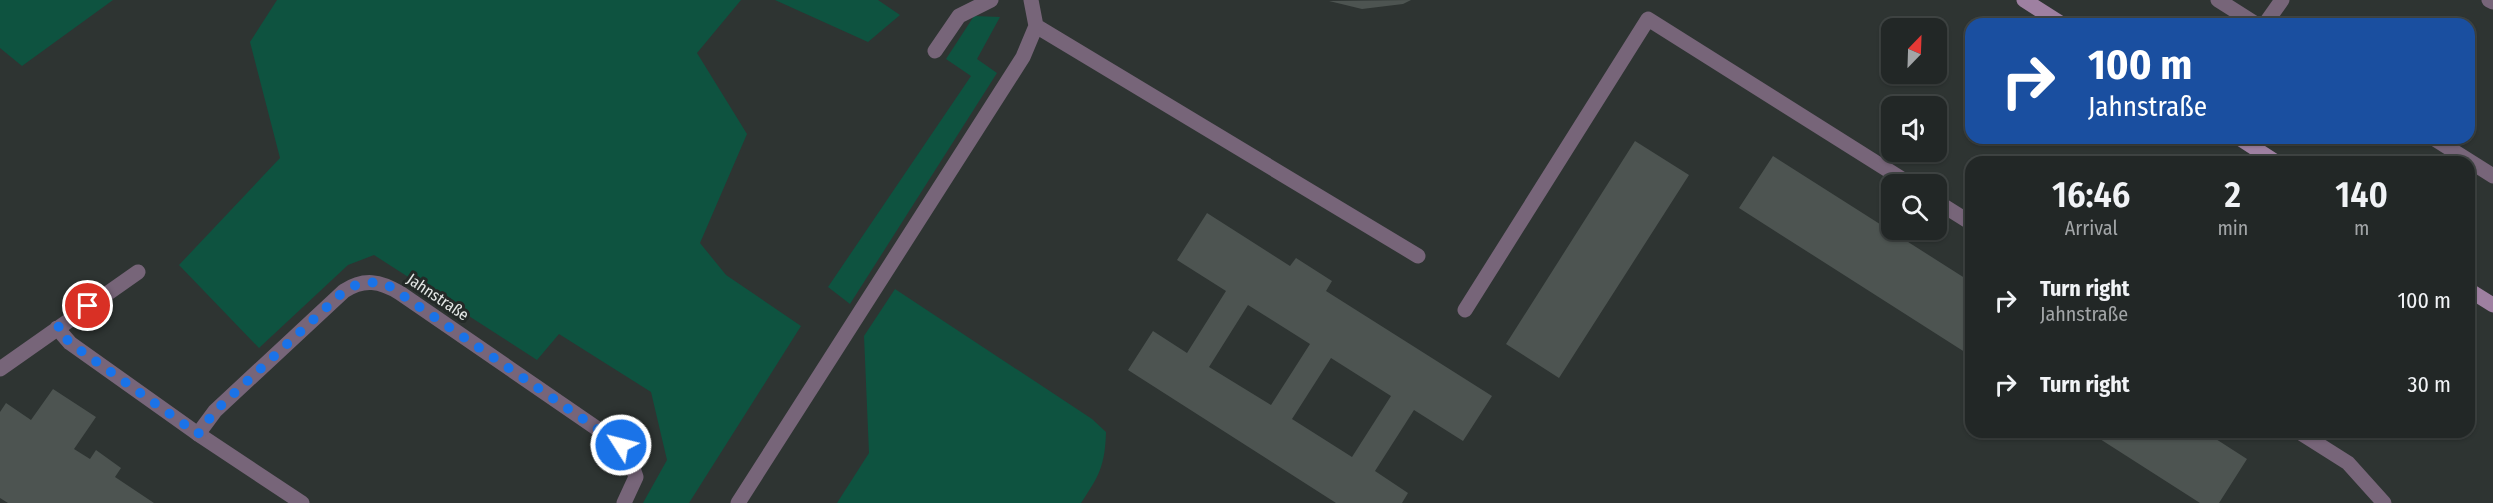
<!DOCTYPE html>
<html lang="en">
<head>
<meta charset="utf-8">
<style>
	body { margin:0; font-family:"Fira Sans Condensed",sans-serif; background:#2e3332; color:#f1f3f6; height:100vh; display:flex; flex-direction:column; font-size:22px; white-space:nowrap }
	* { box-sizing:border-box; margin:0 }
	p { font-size:20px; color:#a2a5a7 }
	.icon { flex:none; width:33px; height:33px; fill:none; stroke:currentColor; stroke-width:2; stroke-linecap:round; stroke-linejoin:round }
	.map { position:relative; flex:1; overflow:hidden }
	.panel { position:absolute; left:1965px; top:156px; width:510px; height:282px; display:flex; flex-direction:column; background:#222726; border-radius:18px; box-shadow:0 2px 4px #0004,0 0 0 2px #3f4443 }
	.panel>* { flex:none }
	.hud { position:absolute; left:1965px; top:18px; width:510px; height:126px; border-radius:18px; box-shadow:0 2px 4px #0004,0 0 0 2px #3f4443; background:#1a4fa0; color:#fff; overflow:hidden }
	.needle { width:39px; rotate:23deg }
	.fabs { position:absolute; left:1881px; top:18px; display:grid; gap:12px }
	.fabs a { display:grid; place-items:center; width:66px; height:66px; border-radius:12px; background:#222726; box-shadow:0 2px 4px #0004,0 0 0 2px #3f4443; font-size:30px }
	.pin { position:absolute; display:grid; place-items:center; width:51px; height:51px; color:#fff; margin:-26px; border:3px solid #fff; border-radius:50%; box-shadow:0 2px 6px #0007 }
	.me { position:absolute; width:66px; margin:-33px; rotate:306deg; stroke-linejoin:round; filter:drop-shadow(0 0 4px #0008) }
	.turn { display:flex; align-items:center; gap:21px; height:126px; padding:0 24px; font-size:27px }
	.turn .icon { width:78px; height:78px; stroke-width:2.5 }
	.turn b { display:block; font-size:42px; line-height:51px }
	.eta { display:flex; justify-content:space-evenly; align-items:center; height:102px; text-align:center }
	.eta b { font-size:36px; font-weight:600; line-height:42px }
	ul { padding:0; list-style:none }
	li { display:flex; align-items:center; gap:18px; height:84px; padding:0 24px }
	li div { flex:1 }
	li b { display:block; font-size:22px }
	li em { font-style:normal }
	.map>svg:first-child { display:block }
	.green { fill:#0e5340 }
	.building { fill:#4d5451; fill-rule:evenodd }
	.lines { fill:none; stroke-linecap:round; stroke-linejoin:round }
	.service { stroke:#776579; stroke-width:15 }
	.minor { stroke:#776579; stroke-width:15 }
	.secondary { stroke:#9e80a1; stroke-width:15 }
	.route { stroke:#1a73e8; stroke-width:10; stroke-dasharray:0 18 }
	.labels { text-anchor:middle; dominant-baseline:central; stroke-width:6; stroke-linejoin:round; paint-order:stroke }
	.street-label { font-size:16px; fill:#e5e9e7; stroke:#242a28 }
</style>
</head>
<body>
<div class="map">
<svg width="2493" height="503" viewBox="0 0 2493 503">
	<rect width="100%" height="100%" fill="#2e3432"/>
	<path class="green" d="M0 0H113L22 66 0 48Z
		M277 0H741L697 53 747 134 700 243 726 275 801 326 689 503H643L667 460 651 392 559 334 537 360 374 255 348 265 259 348 179 265 280 158 250 42Z
		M775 0H878L900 15 868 42Z
		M974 16 1000 17 977 59 997 73 850 304 828 287 971 76 946 59Z
		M895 289 1092 419 1106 432C1105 466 1099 476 1081 503H837L869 453 864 336Z"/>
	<path class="building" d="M1411 0 1403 4 1362 9 1329 1Z
		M1635 141 1689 175 1559 378 1506 344Z
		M1773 156 1971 282V356L1739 208Z
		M1207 213 1290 266 1296 258 1332 281 1326 291 1492 396 1463 441 1414 410 1375 471 1408 493 1402 503H1336L1128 370 1153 331 1187 353 1226 291 1177 260ZM1248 305 1310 344 1271 405 1209 367ZM1331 358 1391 396 1352 457 1292 419Z
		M53 389 96 417 74 449 90 459 96 450 121 468 115 477 154 503H8L0 498V412L6 403 31 420Z
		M2089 432H2205L2247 459 2219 503H2200Z"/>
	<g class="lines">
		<path class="service" d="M2218 0 2256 24
			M2265 24 2282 0
			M1036 26 1418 256
			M935 51 959 16 991 0
			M2433 138 2493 176
			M1936 201 1971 223
			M1465 310 1648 19 1910 184
			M57 328 70 343 198 434 302 503
			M0 369 138 272
			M2299 432 2348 463 2384 503
			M738 503 1023 57 1036 26 1031 0"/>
		<path class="minor" d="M2489 0 2493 2
			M198 434 215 411 344 291C364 278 380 281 400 293L621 445 627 451 636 477 624 503"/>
		<path class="secondary" d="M2024 0 2062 24
			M2239 138 2276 162
			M2469 290 2493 305"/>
	</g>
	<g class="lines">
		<path class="route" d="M88 306 57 328 70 343 198 434 215 411 344 291C359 282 369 281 386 284L621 445"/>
	</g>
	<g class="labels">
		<g class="street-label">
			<text transform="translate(438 297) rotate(34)">Jahnstraße</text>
		</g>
	</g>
</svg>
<div class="fabs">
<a><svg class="needle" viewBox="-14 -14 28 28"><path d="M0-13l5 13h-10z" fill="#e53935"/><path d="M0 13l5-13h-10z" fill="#a2a5a7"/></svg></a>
<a><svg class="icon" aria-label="sound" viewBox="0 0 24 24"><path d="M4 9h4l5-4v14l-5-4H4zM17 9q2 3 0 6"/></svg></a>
<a><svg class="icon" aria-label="search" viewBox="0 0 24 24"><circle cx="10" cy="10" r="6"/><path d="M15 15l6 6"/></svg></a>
</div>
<div class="pin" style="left:88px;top:306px;background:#d93025"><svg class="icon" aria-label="arrive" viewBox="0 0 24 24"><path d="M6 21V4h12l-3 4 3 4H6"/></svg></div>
<svg class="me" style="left:621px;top:445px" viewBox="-20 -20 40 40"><circle r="17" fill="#1a73e8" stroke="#fff" stroke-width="3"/><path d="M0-11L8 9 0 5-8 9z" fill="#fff"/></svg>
<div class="hud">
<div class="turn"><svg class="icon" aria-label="right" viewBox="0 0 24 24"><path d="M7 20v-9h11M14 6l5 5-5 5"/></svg><div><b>100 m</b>Jahnstraße</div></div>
</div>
<section class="panel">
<div class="eta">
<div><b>16:46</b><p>Arrival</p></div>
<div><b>2</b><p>min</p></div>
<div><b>140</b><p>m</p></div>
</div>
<ul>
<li><svg class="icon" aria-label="right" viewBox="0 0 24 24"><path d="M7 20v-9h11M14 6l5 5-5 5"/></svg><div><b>Turn right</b><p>Jahnstraße</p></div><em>100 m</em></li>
<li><svg class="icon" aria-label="right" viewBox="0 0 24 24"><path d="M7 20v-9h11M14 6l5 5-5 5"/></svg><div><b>Turn right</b></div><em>30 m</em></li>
</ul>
</section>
</div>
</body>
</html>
